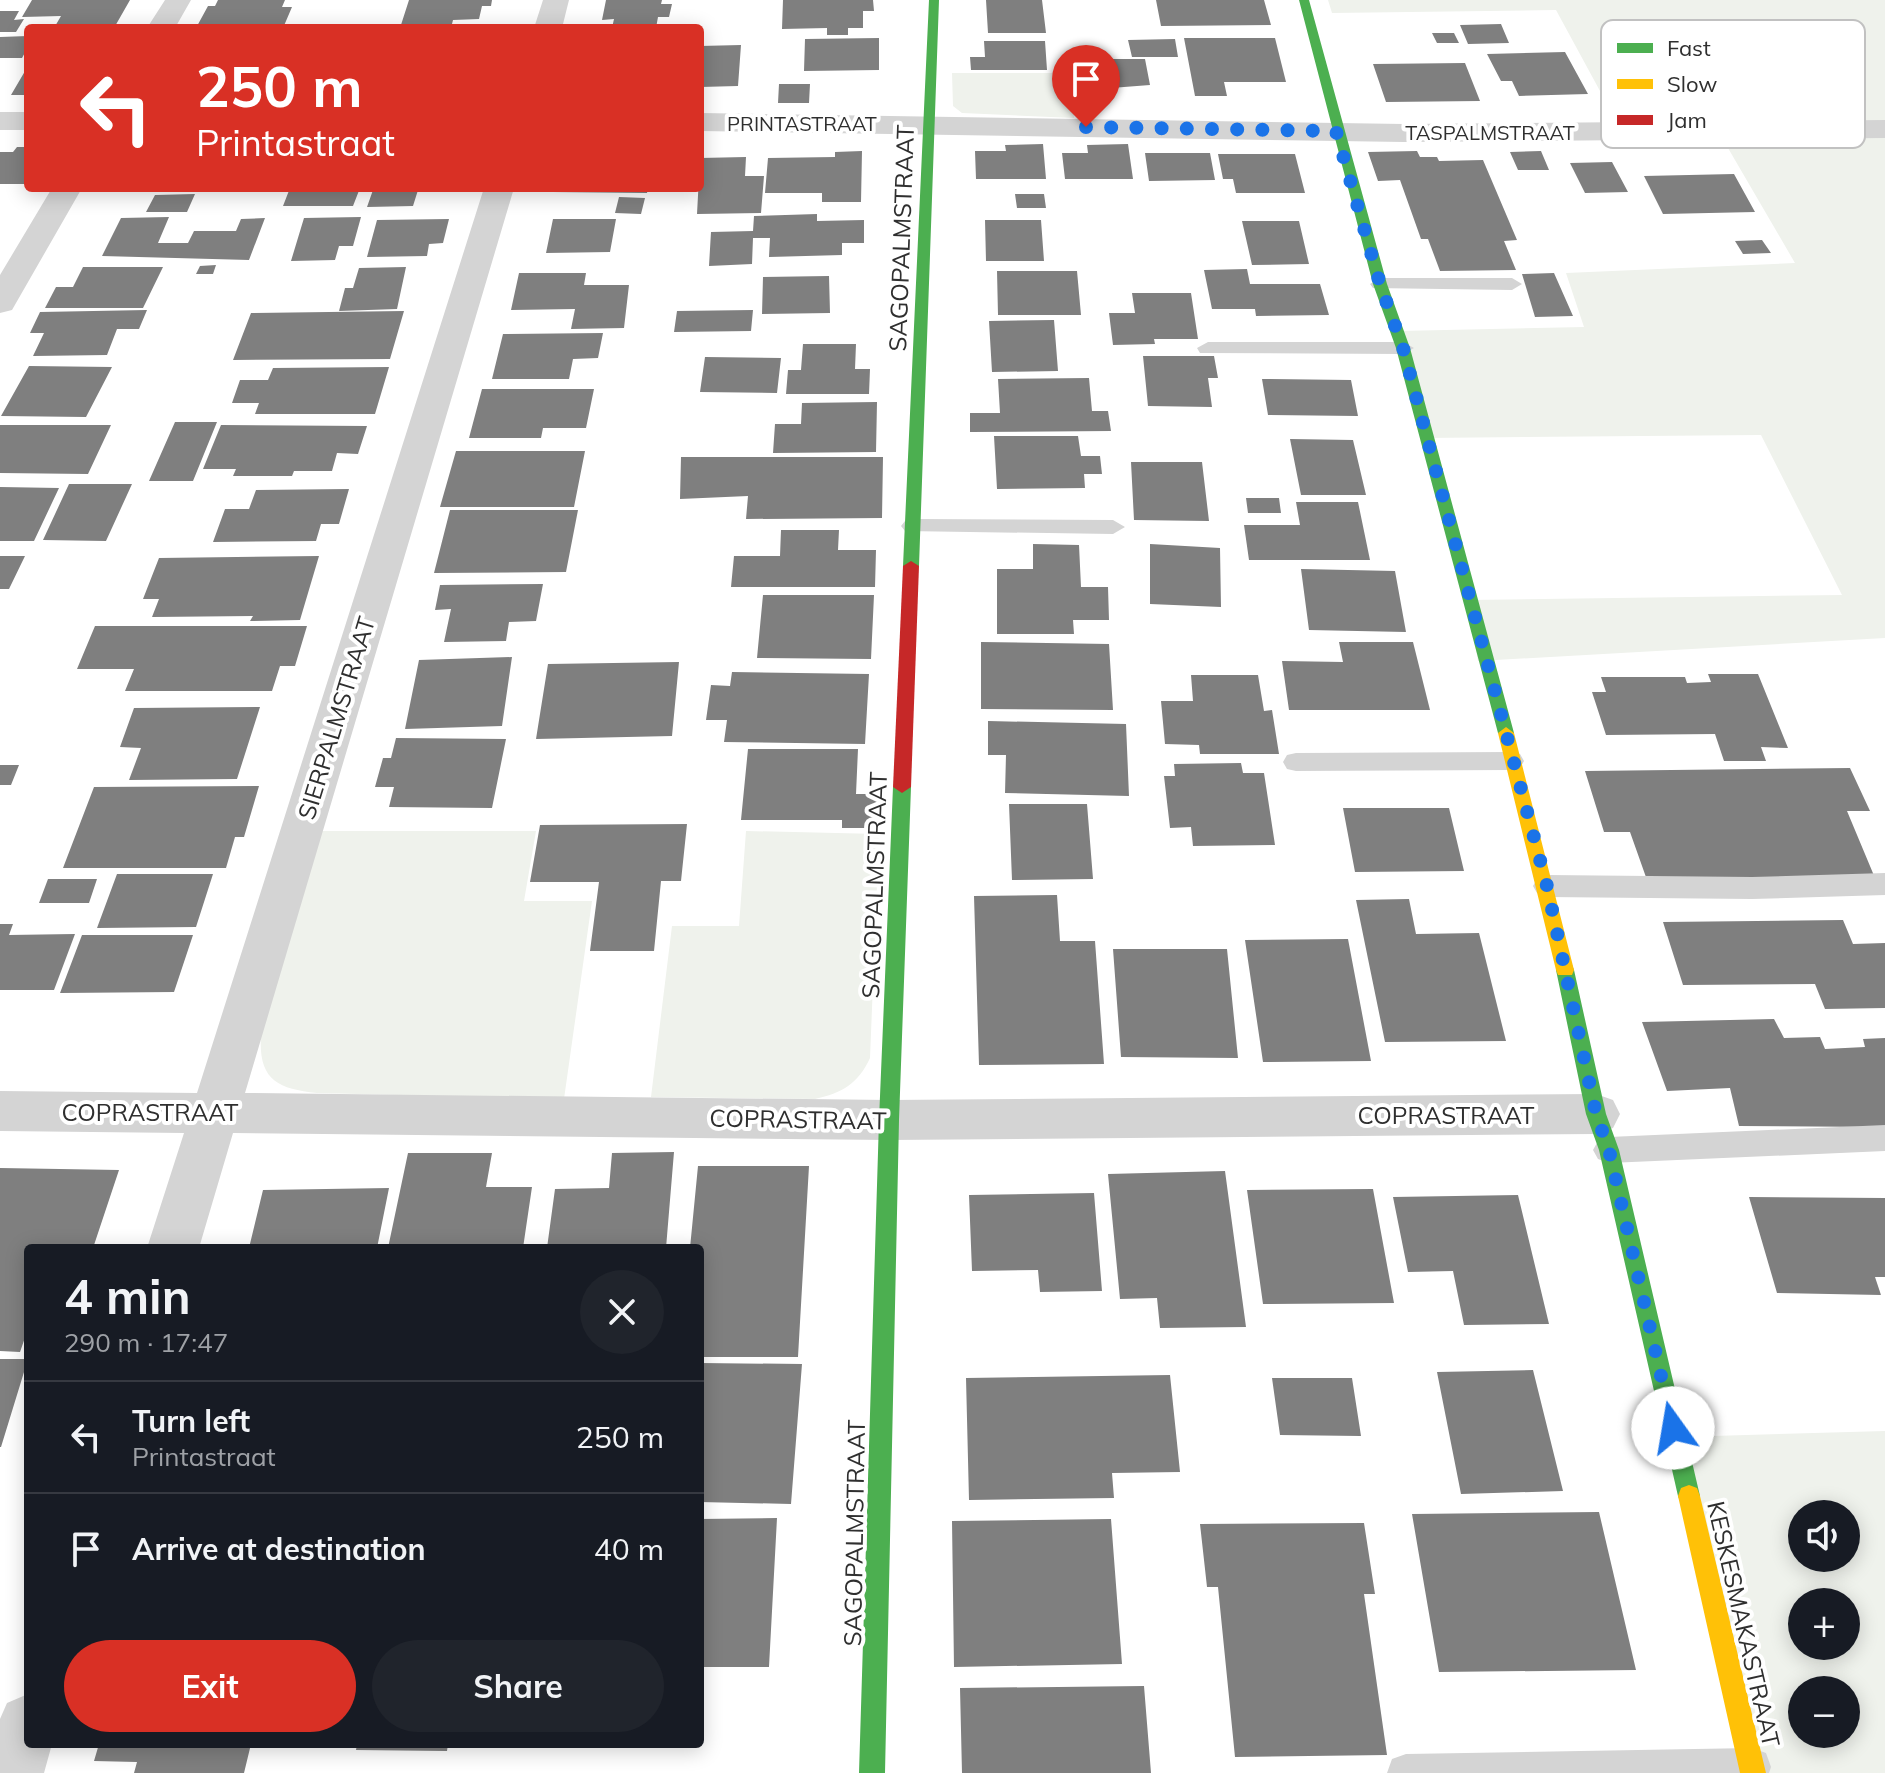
<!DOCTYPE html>
<html lang="en">
<head>
<meta charset="utf-8">
<style>
	body { margin:0; font-family:Mulish,sans-serif; background:#20242c; color:#f1f3f6; height:100vh; display:flex; flex-direction:column; font-size:30px; white-space:nowrap }
	* { box-sizing:border-box; margin:0 }
	p { font-size:26px; color:#9ea1a6 }
	.icon { flex:none; width:44px; height:44px; fill:none; stroke:currentColor; stroke-width:2; stroke-linecap:round; stroke-linejoin:round }
	.map { position:relative; flex:1; overflow:hidden }
	.details { position:absolute; left:24px; top:1244px; width:680px; height:504px; display:flex; flex-direction:column; background:#171b24; border-radius:8px; box-shadow:0 4px 20px #0003 }
	.details>* { flex:none }
	.banner { position:absolute; left:24px; top:24px; width:680px; height:168px; border-radius:8px; box-shadow:0 4px 20px #0003; background:#d93025; color:#fff; overflow:hidden }
	.controls { position:absolute; left:1788px; top:1500px; display:grid; gap:16px }
	.controls a { display:grid; place-items:center; width:72px; height:72px; border-radius:50%; background:#171b24; box-shadow:0 4px 20px #0003; font-size:40px }
	.pin { position:absolute; display:grid; place-items:center; width:68px; height:68px; color:#fff; margin:-82px -34px; border-radius:50% 50% 50% 0; rotate:-45deg; box-shadow:0 0 8px #0007 }
	.pin .icon { rotate:45deg }
	.me { position:absolute; width:88px; margin:-44px; rotate:347deg; stroke-linejoin:round; filter:drop-shadow(0 0 6px #0008) }
	.turn { display:flex; align-items:center; gap:28px; height:168px; padding:0 40px; font-size:36px }
	.turn .icon { width:104px; height:104px; stroke-width:2.5 }
	.turn b { display:block; font-size:56px; line-height:68px }
	.round { display:grid; place-items:center; flex:none; width:84px; height:84px; border-radius:42px; background:#20242c }
	.summary { display:flex; align-items:center; justify-content:space-between; height:136px; padding:0 40px }
	h1 { font-size:48px; font-weight:700; line-height:60px }
	.primary-button { display:flex; gap:16px; margin-top:auto; padding:16px 40px }
	.primary-button a { flex:1; height:92px; border-radius:48px; background:#d93025; color:#fff; font-size:32px; font-weight:700; line-height:92px; text-align:center }
	.primary-button a+a { background:#20242c; color:#f1f3f6 }
	ul { padding:0; list-style:none }
	li { display:flex; align-items:center; gap:24px; height:112px; padding:0 40px; border-top:2px solid #363941 }
	li div { flex:1 }
	li b { display:block; font-size:30px }
	li em { font-style:normal }
	.map>svg:first-child { display:block }
	.green { fill:#eff2ec; fill-rule:evenodd }
	.building { fill:#7f7f7f }
	.lines { fill:none; stroke-linecap:round; stroke-linejoin:round }
	.lane { fill:#d4d4d4; fill-rule:evenodd }
	.street { fill:#d4d4d4; fill-rule:evenodd }
	.fast { fill:#4caf50; fill-rule:evenodd }
	.slow { fill:#ffc107; fill-rule:evenodd }
	.jam { fill:#c62828; fill-rule:evenodd }
	.route { stroke:#1a73e8; stroke-width:14; stroke-dasharray:0 25.2 }
	.labels { text-anchor:middle; dominant-baseline:central; stroke-width:8; stroke-linejoin:round; paint-order:stroke }
	.far-street-label { font-size:20px; fill:#2f2f2f; stroke:#fff }
	.street-label { font-size:24px; fill:#2f2f2f; stroke:#fff }
	.key { fill:#fff; stroke:#c1c1c1; stroke-width:2 }
	.key-label { font-size:22px; fill:#2f2f2f }
</style>
</head>
<body>
<div class="map">
<svg width="1885" height="1773" viewBox="0 0 1885 1773">
	<rect width="100%" height="100%" fill="#fff"/>
	<path class="green" d="M1328 0H1885V121L1619 126 1556 10 1332 13Z
		M952 73H1072L1074 118 962 113 953 106Z
		M1885 133V638L1478 661 1467 600 1842 595 1761 435 1424 438 1399 331 1584 327 1566 273 1795 263 1721 136Z
		M320 831H536L524 901H592L564 1099 317 1093C276 1089 258 1079 261 1034Z
		M746 831 879 834 870 1058C858 1084 842 1093 815 1099L651 1097 672 926H739Z
		M1885 1431V1773H1749L1679 1437ZM1802 1514H1846V1558H1802ZM1802 1602H1846V1646H1802ZM1802 1690H1846V1734H1802Z"/>
	<path class="building" d="M32 0H130L114 28H54L61 16 22 17Z
		M218 0H285L282 7H292L283 28H196L208 6H215Z
		M409 0H492L491 6H482L479 19 453 20 451 28H400Z
		M606 0H662L661 4H672L669 17H658L656 28H612L614 19 602 20Z
		M783 0H873L874 11H863V28H848V35H827V28L782 29Z
		M986 0H1042L1046 33H988Z
		M1156 0H1264L1271 25 1161 26Z
		M0 11H19L14 20 24 19 16 32H0Z
		M1501 24 1509 43 1468 44 1460 25Z
		M1432 33H1454L1459 43H1437Z
		M28 36V47L22 58H0V37Z
		M879 38V70L804 71 805 39Z
		M1184 38H1275L1286 82H1224L1227 96H1195Z
		M1175 39 1178 57H1132L1128 40Z
		M984 41H1045L1047 70H971L970 57H985Z
		M741 45 738 86 700 87V46Z
		M1565 52 1588 94 1519 96 1512 81H1501L1487 54Z
		M1081 59H1145L1150 85 1085 90Z
		M1465 63 1480 101 1386 102 1373 64Z
		M28 66V95H11Z
		M779 84H810L809 103H778Z
		M1043 144 1046 179H976L975 151H1006L1005 145Z
		M1128 144 1133 179H1065L1062 153H1088L1087 145Z
		M17 147H28V179L25 184H0V152H13Z
		M862 151 861 202H822V193H765L768 158 835 157V152Z
		M1417 151 1420 157H1437L1439 161 1483 160 1517 240 1504 241 1516 270 1440 271 1428 239H1421L1400 180 1378 181 1368 152Z
		M1541 151 1549 170H1518L1510 152Z
		M1145 153H1210L1215 180 1149 181Z
		M1218 154H1295L1305 193H1236L1233 179H1223Z
		M746 157 745 176H764L761 213 697 214 700 158Z
		M1612 162 1628 192 1585 193 1570 163Z
		M1734 174 1755 212 1663 214 1644 176Z
		M290 188H360L353 206H283Z
		M554 188H648L647 193 553 192Z
		M373 190H418L413 206 367 207Z
		M195 194 187 212H146L155 195Z
		M1015 194H1044L1046 208H1017Z
		M619 197 645 198 641 214 615 213Z
		M817 214V221L864 220V243H842V255L769 257 770 238H753L752 264 709 266 711 232 753 231 754 216Z
		M169 217 158 243H188L194 231H236L241 219 265 218 249 260 102 256 121 218Z
		M361 217 353 246H339L335 260 291 261 304 218Z
		M449 219 443 243 429 244 427 256 367 257 377 220Z
		M553 219H616L610 252 546 253Z
		M985 220H1041L1044 261H986Z
		M1242 221H1299L1309 264 1252 265Z
		M1762 240 1771 253 1743 254 1735 241Z
		M216 265 213 274H196L200 266Z
		M83 267H163L143 308H45L56 287H73Z
		M406 267 397 309 339 311 345 288H353L359 268Z
		M1247 269 1250 284H1320L1329 315 1256 316 1255 309H1212L1204 270Z
		M997 271H1077L1081 315H998Z
		M519 273H586L584 285H629L624 328 571 329 575 309 511 310Z
		M1554 273 1573 316 1535 317 1522 274Z
		M829 276 830 313 762 314 763 277Z
		M1132 293H1191L1198 339H1154L1155 344 1113 345 1109 313H1135Z
		M147 310 139 329H117L107 355 33 356 44 333H30L40 312Z
		M753 310 751 331 674 332 677 311Z
		M404 311 390 359 233 360 251 313Z
		M1054 320 1058 371 992 372 989 321Z
		M603 333 598 358 573 359 569 379H492L503 334Z
		M803 344H856L855 369H870L869 394H786L788 370H801Z
		M1143 356H1214L1218 378H1208L1212 407 1148 406Z
		M705 357 781 358 777 393 700 392Z
		M29 366 112 367 86 417 1 416Z
		M389 367 375 414H255L259 403H232L240 380H268L273 368Z
		M1089 378 1092 411H1108L1111 431 970 432V413H1000L998 379Z
		M1262 379 1351 380 1358 416 1268 415Z
		M482 389H594L586 428H543L541 438H469Z
		M877 402 876 452 773 453 775 424H801L802 403Z
		M175 422H217L193 481H149Z
		M0 425H111L88 474 0 473Z
		M221 425 367 426 358 454 337 453 332 471H294L292 476H233L236 469H203Z
		M994 436H1078L1081 456H1100L1102 474H1084L1085 488 997 489Z
		M1290 439 1353 440 1366 495H1301Z
		M456 451H585L574 507H440Z
		M681 457H883L882 518 746 519 748 496 680 499Z
		M1131 462H1202L1209 521 1134 520Z
		M69 484H132L106 541 43 540Z
		M0 487 59 488 34 541H0Z
		M349 489 339 524H321L316 541 213 542 225 509H249L256 490Z
		M1246 498H1279L1281 513H1248Z
		M1296 502H1358L1370 560H1249L1244 525H1300Z
		M450 510H578L566 572 434 573Z
		M781 530H839L838 550H876L875 587H731L734 556H780Z
		M1033 544 1079 545 1081 587H1108L1109 620H1073L1074 634H997V569H1033Z
		M1150 544 1220 548 1221 607 1150 604Z
		M0 556H25L9 589H0Z
		M319 556 300 620 250 621 253 616 152 617 159 599H143L159 558Z
		M1301 569 1395 571 1406 632 1309 630Z
		M543 584 536 621 509 622 506 641 444 642 451 609 435 610 440 585Z
		M763 595H874L871 659 757 658Z
		M95 626H307L295 666H280L272 691H125L134 669H77Z
		M981 642 1109 644 1113 710 981 709Z
		M1339 642H1413L1430 710H1289L1282 661 1343 662Z
		M512 657 502 726 405 729 419 660Z
		M679 662 672 736 536 739 548 664Z
		M732 672 869 674 865 744 724 742 727 720H706L711 685 730 686Z
		M1708 674H1758L1788 748 1761 747 1766 761H1724L1715 734 1606 735 1592 692H1606L1601 677H1685L1687 683 1711 682Z
		M1191 675H1258L1264 711 1272 710 1279 754H1200L1199 745 1165 744 1161 701H1193Z
		M260 707 237 779 129 780 141 748 120 747 134 708Z
		M988 721 1126 724 1129 796 1005 793 1006 755H988Z
		M396 738 506 739 492 808 389 807 394 787H375L383 758H391Z
		M748 749H858L856 794H880L878 828H842V820H741Z
		M1241 763 1243 773H1264L1275 845 1193 846 1191 827 1170 828 1164 776H1175L1174 764Z
		M0 765H19L11 785H0Z
		M1850 768 1870 811H1847L1875 878 1647 880 1630 832H1604L1585 771Z
		M259 786 244 837H235L226 868H63L94 787Z
		M1009 804H1087L1093 879 1012 880Z
		M1343 808H1449L1464 871 1355 872Z
		M687 824 681 881H661L654 951H590L599 882H530L540 825Z
		M117 874H213L196 927 97 928Z
		M48 879H97L89 903H39Z
		M1057 895 1060 941H1095L1104 1064 979 1065 974 896Z
		M1409 899 1416 934 1479 933 1506 1041 1385 1042 1356 900Z
		M1843 920 1853 944 1885 943V1008L1825 1009 1815 984 1683 985 1663 922Z
		M0 924H13L9 935 75 934 54 990H0Z
		M82 935H193L174 992 60 993Z
		M1348 939 1371 1061 1263 1062 1245 940Z
		M1113 949H1227L1238 1058 1121 1057Z
		M1774 1019 1784 1038 1820 1037 1825 1049 1865 1047 1863 1039 1885 1038V1127L1739 1126 1730 1088 1667 1091 1642 1022Z
		M674 1152 666 1248H547L555 1189 609 1188 612 1153Z
		M408 1153H492L486 1187H532L523 1248H388Z
		M698 1166H809L798 1357H700V1248H690Z
		M0 1168 119 1170 93 1248H28V1329L20 1352 0 1351Z
		M1225 1171 1246 1327 1160 1328 1157 1298 1120 1299 1108 1174Z
		M389 1188 377 1248H249L263 1190Z
		M1373 1189 1394 1303 1263 1304 1247 1190Z
		M1094 1193 1102 1291 1040 1292 1038 1270 972 1271 969 1195Z
		M1518 1195 1549 1324 1464 1325 1453 1271 1408 1272 1393 1197Z
		M1749 1197 1885 1198V1277H1875L1881 1295 1777 1293Z
		M0 1359H28L1 1447H0Z
		M700 1363 802 1364 791 1504 700 1502Z
		M1533 1370 1563 1491 1461 1494 1437 1372Z
		M1170 1375 1180 1472 1112 1473 1114 1498 969 1500 966 1378Z
		M1272 1378H1352L1361 1436 1280 1435Z
		M1599 1512 1636 1670 1439 1672 1412 1514Z
		M777 1518 769 1667H700V1519Z
		M1111 1519 1122 1664 954 1667 952 1521Z
		M1364 1523 1375 1594H1364L1387 1755 1235 1757 1218 1587H1207L1200 1524Z
		M1144 1686 1151 1773H962L960 1688Z
		M99 1744H251L244 1773H134L137 1762 94 1761Z
		M357 1744H448L447 1751 356 1750Z"/>
	<g class="lines">
		<path class="lane" d="M1380 278H1512L1522 284 1512 290 1373 288 1370 284Z
			M1208 342H1403L1414 348 1403 354 1200 353 1197 348Z
			M913 519 1113 520 1125 527 1113 534 905 531 901 526 905 521Z
			M1511 752 1520 754 1524 761 1520 768 1511 770 1296 771 1287 769 1283 762 1287 755 1296 753Z
			M1885 873V895L1752 899 1547 897 1537 893 1533 886 1537 879 1547 875 1752 877Z
			M1885 1125V1151L1609 1163 1598 1159 1593 1150 1598 1141 1609 1137Z
			M1752 1748 1766 1753 1771 1767 1769 1773H1387L1392 1759 1406 1754Z"/>
		<path class="street" d="M165 0H191L175 28H147Z
			M543 0H569L562 28H534Z
			M0 112H28V130H0Z
			M700 113 1404 124 1885 120V138L1404 142 700 131Z
			M52 188H82L16 303 12 310 0 313V275Z
			M484 188H514L245 1093 889 1100 1596 1094 1613 1100 1620 1114 1613 1128 1596 1134 889 1140 233 1133 199 1248H147L184 1133 0 1131V1091L197 1093Z
			M28 1694V1744H52L44 1773H0V1719L7 1703Z"/>
		<path class="fast" d="M929 0H939L919 566 911 571 903 566Z
			M1299 0H1309L1387 284 1410 348 1514 733 1506 739 1498 733 1396 348 1373 284Z
			M902 781 911 787 899 1120 885 1773H859L879 1120 893 787Z
			M1565 963 1572 965 1574 970 1606 1114 1619 1150 1700 1496 1697 1504 1689 1507 1681 1504 1678 1496 1599 1150 1586 1114 1556 970 1558 965Z"/>
		<path class="slow" d="M1506 727 1514 733 1574 970 1572 975H1558L1556 970 1498 733Z
			M1689 1485 1697 1488 1700 1496 1766 1773H1740L1678 1496 1681 1488Z"/>
		<path class="jam" d="M911 561 919 566 911 787 902 793 893 787 903 566Z"/>
	</g>
	<g class="lines">
		<path class="route" d="M1086 127 1336 131 1380 284 1403 348 1547 886 1596 1114 1609 1150 1673 1428"/>
	</g>
	<g class="labels">
		<g class="far-street-label">
			<text x="802" y="123">PRINTASTRAAT</text>
			<text x="1490" y="132">TASPALMSTRAAT</text>
		</g>
		<g class="street-label">
			<text transform="translate(901 238) rotate(-88)">SAGOPALMSTRAAT</text>
			<text transform="translate(336 718) rotate(-73)">SIERPALMSTRAAT</text>
			<text transform="translate(874 885) rotate(-88)">SAGOPALMSTRAAT</text>
			<text x="150" y="1112">COPRASTRAAT</text>
			<text x="1446" y="1115">COPRASTRAAT</text>
			<text transform="translate(798 1119) rotate(1)">COPRASTRAAT</text>
			<text transform="translate(854 1533) rotate(-89)">SAGOPALMSTRAAT</text>
			<text transform="translate(1744 1624) rotate(77)">KESKESMAKASTRAAT</text>
		</g>
	</g>
	<rect x="1601" y="20" width="264" height="128" rx="12" class="key"/>
	<rect x="1617" y="43" width="36" height="10" fill="#4caf50"/>
	<rect x="1617" y="79" width="36" height="10" fill="#ffc107"/>
	<rect x="1617" y="115" width="36" height="10" fill="#c62828"/>
	<g class="key-label">
		<text x="1667" y="56">Fast</text>
		<text x="1667" y="92">Slow</text>
		<text x="1667" y="128">Jam</text>
	</g>
</svg>
<div class="controls">
<a><svg class="icon" aria-label="sound" viewBox="0 0 24 24"><path d="M4 9h4l5-4v14l-5-4H4zM17 9q2 3 0 6"/></svg></a>
<a>+</a>
<a>−</a>
</div>
<div class="pin" style="left:1086px;top:127px;background:#d93025"><svg class="icon" aria-label="arrive" viewBox="0 0 24 24"><path d="M6 21V4h12l-3 4 3 4H6"/></svg></div>
<svg class="me" style="left:1673px;top:1428px" viewBox="-20 -20 40 40"><circle r="19" fill="#fff"/><path d="M0-13L10 11 0 6-10 11z" fill="#1a73e8"/></svg>
<div class="banner">
<div class="turn"><svg class="icon" aria-label="left" viewBox="0 0 24 24"><path d="M17 20v-9H6M10 6l-5 5 5 5"/></svg><div><b>250 m</b>Printastraat</div></div>
</div>
<section class="details">
<div class="summary"><div><h1>4 min</h1><p>290 m · 17:47</p></div><a class="round"><svg class="icon" aria-label="close" viewBox="0 0 24 24"><path d="M6 6l12 12M18 6L6 18"/></svg></a></div>
<ul>
<li><svg class="icon" aria-label="left" viewBox="0 0 24 24"><path d="M17 20v-9H6M10 6l-5 5 5 5"/></svg><div><b>Turn left</b><p>Printastraat</p></div><em>250 m</em></li>
<li><svg class="icon" aria-label="arrive" viewBox="0 0 24 24"><path d="M6 21V4h12l-3 4 3 4H6"/></svg><div><b>Arrive at destination</b></div><em>40 m</em></li>
</ul>
<div class="primary-button"><a>Exit</a><a>Share</a></div>
</section>
</div>
</body>
</html>
